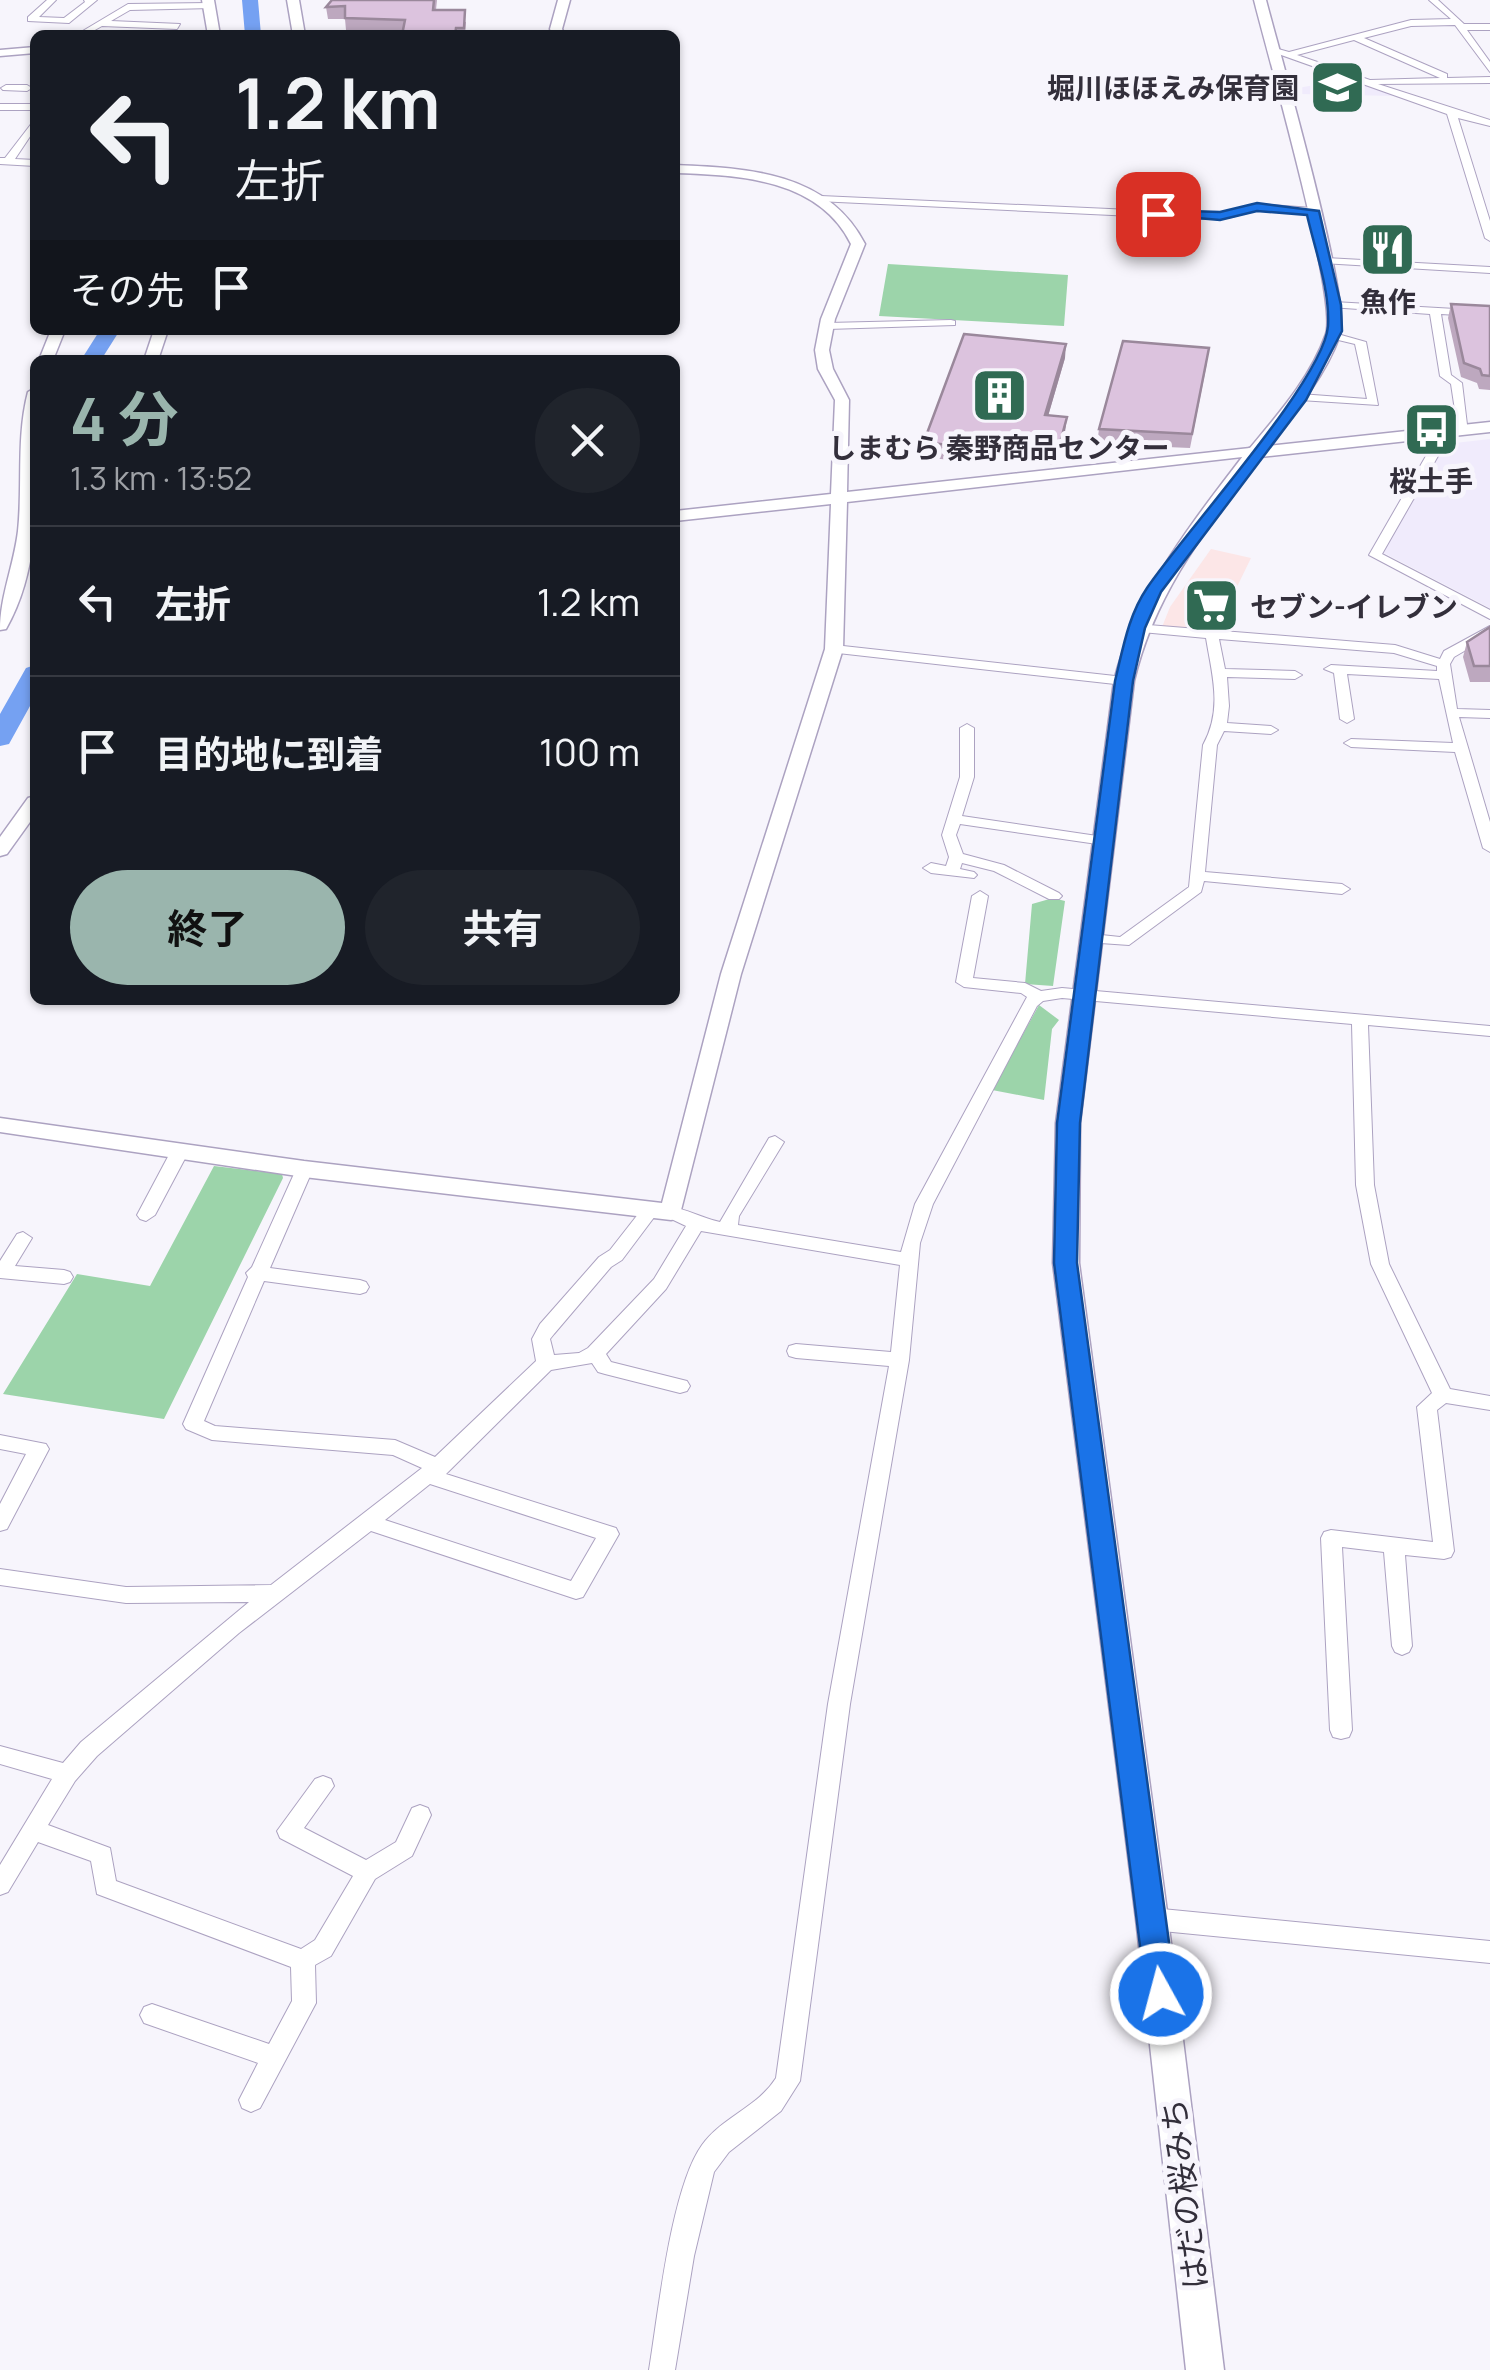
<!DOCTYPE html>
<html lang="ja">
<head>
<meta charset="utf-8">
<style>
	body { margin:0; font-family:Manrope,"Noto Sans JP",sans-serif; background:#20242c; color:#f1f3f6; height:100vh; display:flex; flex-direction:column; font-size:38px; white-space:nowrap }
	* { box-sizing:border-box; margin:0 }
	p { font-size:32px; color:#9ea1a6 }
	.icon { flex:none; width:55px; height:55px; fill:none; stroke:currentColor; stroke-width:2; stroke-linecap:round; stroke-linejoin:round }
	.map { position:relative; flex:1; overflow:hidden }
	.sheet { position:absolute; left:30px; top:355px; width:650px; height:650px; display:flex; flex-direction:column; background:#171b24; border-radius:15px; box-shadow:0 2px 8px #0004 }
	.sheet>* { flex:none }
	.guide { position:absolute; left:30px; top:30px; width:650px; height:305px; border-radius:15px; box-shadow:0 2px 8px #0004; background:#171b24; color:#f1f3f6; overflow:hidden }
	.pin { position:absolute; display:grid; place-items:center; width:85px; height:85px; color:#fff; margin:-42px; border-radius:20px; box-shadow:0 5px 15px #0006 }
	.me { position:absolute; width:110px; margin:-55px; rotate:353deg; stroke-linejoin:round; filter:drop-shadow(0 0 8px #0008) }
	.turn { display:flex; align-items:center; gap:35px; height:210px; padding:0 40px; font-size:45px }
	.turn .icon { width:130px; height:130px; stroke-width:2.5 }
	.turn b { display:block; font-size:70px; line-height:85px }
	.then { display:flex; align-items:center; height:95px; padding:0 40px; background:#0003; gap:20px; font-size:38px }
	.round { display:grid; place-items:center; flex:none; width:105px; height:105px; border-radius:52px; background:#20242c }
	.head { display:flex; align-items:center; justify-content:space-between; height:170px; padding:0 40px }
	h1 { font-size:60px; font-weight:700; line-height:75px; color:#9ab5ad }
	.cta { display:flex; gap:20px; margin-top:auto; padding:20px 40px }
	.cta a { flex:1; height:115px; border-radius:60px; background:#9ab5ad; color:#111; font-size:40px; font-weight:700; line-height:115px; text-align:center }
	.cta a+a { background:#20242c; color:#f1f3f6 }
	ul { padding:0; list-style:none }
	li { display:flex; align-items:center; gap:30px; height:150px; padding:0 40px; border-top:2px solid #363941 }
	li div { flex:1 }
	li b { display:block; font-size:38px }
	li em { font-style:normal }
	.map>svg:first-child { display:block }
	.commercial { fill:#fce6e7 }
	.built { fill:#f0ebfc }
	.green { fill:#9cd4aa }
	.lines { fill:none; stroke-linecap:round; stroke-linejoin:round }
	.river { fill:#75a1f2; fill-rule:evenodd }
	.minor-casing { stroke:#aca2c1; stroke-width:2 }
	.tertiary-casing { stroke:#aca2c1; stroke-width:3 }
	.secondary-casing { stroke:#aca2c1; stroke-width:3 }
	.minor { fill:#fff; fill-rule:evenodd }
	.tertiary { fill:#fff; fill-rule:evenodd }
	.secondary { fill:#fff; fill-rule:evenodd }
	.wall { fill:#bda8bf }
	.shaded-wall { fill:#9a889b }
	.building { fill:#dcc3de; stroke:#9a889b; stroke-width:2.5 }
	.route { fill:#1a73e8; stroke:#114b97; stroke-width:2.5 }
	.labels { text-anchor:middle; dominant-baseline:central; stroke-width:10; stroke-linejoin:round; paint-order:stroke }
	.far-poi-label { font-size:28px; font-weight:bold; fill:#332f3b; stroke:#f7f5fc }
	.street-label { font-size:32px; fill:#332f3b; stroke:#f7f5fc }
</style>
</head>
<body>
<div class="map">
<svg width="1490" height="2370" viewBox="0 0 1490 2370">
	<rect width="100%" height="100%" fill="#f7f5fc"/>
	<path class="commercial" d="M1211 549 1251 558 1215 632 1162 627 1170 607Z"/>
	<path class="built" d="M1354 78 1395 96 1300 94 1298 88Z
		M1490 439V608L1382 552 1446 444Z"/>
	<path class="green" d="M888 264 1068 275 1064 326 879 316Z
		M1053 898 1065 901 1053 986 1025 984 1032 904Z
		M1039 1005 1059 1020 1052 1029 1044 1100 992 1090Z
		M214 1166 282 1174 283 1178 164 1419 3 1394 77 1274 150 1286Z"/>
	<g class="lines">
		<path class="river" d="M242 0H258L261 35H245Z
			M100 330H120L101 360H81Z
			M35 665V697L9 744 0 746V714L26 668Z"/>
		<defs>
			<path id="minor" d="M47 0H56L39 17 64 18 85 2 84 0H97L69 23 28 21V17Z
				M1429 0H1438L1464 24H1490V30H1467L1490 62V72L1455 25 1411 26 1364 38 1447 74V78L1490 77V83L1378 84 1490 120V126L1458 118 1490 221V241L1485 238 1447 114 1267 50 1271 47 1289 52 1411 20 1451 19ZM1354 40 1440 78 1370 80 1297 55Z
				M209 3 212 8 130 10 111 21 180 24 177 29 102 26 86 35H76L128 4Z
				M6 85H27L32 88 27 91 3 90 1 88Z
				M0 104H35V110H0Z
				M35 119V129L15 159 35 160V166L0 164V158H5Z
				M821 196 1197 213 1228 212 1257 204 1313 208 1318 211 1313 214 1257 210 1228 218 1197 219 817 201 816 199Z
				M1326 258 1490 267V273L1322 263 1321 261Z
				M1334 302 1490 311V317L1441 314 1451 375 1462 383 1468 433 1458 430 1451 384 1440 376 1430 314 1330 307V303Z
				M951 320 955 321V325L828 329 822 326 828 323Z
				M1334 333 1366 342 1378 405 1300 400 1294 397 1300 394 1367 399 1355 344 1330 338 1328 336Z
				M1428 430H1436L1446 442 1382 554 1490 610V619L1369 555 1434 442 1426 433Z
				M1136 624 1395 645 1440 659 1444 651 1490 626V636L1454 657 1450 664 1457 709 1490 710V718L1459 717 1490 822V852L1483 848 1455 752 1351 747 1344 743 1351 739 1453 743 1439 679 1347 674 1354 719 1347 723 1340 719 1334 673 1324 669 1331 665 1437 671V666L1394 653 1219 639 1225 669 1295 671 1302 675 1295 679 1227 677 1229 706 1227 723 1271 726 1278 730 1271 734 1224 731 1217 745 1205 872 1342 884 1350 889 1342 894 1204 881 1201 892 1129 945 1086 942 1084 939 1092 934 1120 937 1189 887 1203 745C1223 709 1212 675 1206 638L1131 631V625Z
				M834 645 1124 677 1131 681 1124 685 829 652V646Z
				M967 724 974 728V777L962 816 1104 837 1111 841 1104 845 960 824 956 835 963 854 1004 865 1059 893 1062 896 1059 899H1049L994 871 962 863 960 869 974 872 977 875 974 878 931 873 923 868 931 863 946 866 949 857 942 835 960 777V728Z
				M980 891 988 896 973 978 1025 983 1041 991 1062 988 1490 1026V1036L1368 1025 1374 1185 1389 1264 1450 1389 1490 1396V1410L1446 1403 1437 1410 1454 1551 1451 1557 1444 1559 1405 1555 1412 1646 1409 1652 1402 1655 1395 1652 1392 1646 1384 1552 1342 1547 1352 1730 1349 1737 1341 1739 1333 1737 1330 1730 1321 1538 1324 1532 1331 1530 1433 1542 1417 1407 1432 1393 1371 1264 1356 1185 1352 1024 1062 998 1043 1001 1037 1006 933 1204 920 1243 909 1360 850 1704 800 2081 781 2111 729 2152 714 2172 694 2256 675 2370H649C658 2315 671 2188 702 2145 722 2117 758 2107 776 2078L828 1704 889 1366 796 1358 789 1356 787 1351 789 1346 796 1344 891 1352 900 1265 701 1231 666 1289 606 1354 611 1362 687 1381 690 1386 687 1391 680 1393 605 1374 598 1372 592 1363 551 1370 446 1474 616 1528 619 1534 583 1597 576 1599 371 1531 239 1633 97 1756 75 1781 48 1825 110 1848 116 1881 301 1949 315 1940 353 1876 280 1838 277 1831 315 1779 323 1776 331 1779 334 1786 304 1828 366 1860 396 1842 412 1808 420 1805 428 1808 431 1815 412 1856 375 1879 331 1956 315 1965 316 2003 260 2108 251 2112 242 2108 239 2100 258 2063 144 2023 140 2015 144 2007 152 2004 269 2044 292 2001 291 1967 97 1894 91 1861 38 1842 8 1892 0 1895V1865L52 1779 0 1764V1746L63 1763 81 1742 249 1602 126 1603 0 1585V1569L126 1587 271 1585 422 1468 393 1455 212 1440 186 1429 183 1424 248 1277 246 1273 252 1267 298 1165 304 1163 313 1169 270 1268 360 1280 366 1282 369 1287 366 1292 360 1294 264 1281 204 1421 215 1426 395 1440 435 1457 536 1361 532 1339 540 1324 599 1257 610 1250 646 1204 652 1202 661 1208 622 1260 611 1267 554 1334 550 1339 554 1355 579 1353 588 1348 654 1279 686 1226 665 1216 662 1212 665 1208C680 1205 703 1219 720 1222L769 1138 775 1136 784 1142 739 1216 738 1225 901 1252 915 1204 1027 997 1021 993 964 987 956 982 972 896ZM430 1484 596 1538 571 1581 385 1520Z
				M180 1145 189 1151 155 1215 146 1221 140 1219 137 1215 171 1151Z
				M23 1232 32 1238 15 1266 64 1270 70 1272 73 1277 70 1282 64 1284 0 1278V1261L17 1234Z
				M0 1435 46 1444 49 1449 7 1529 0 1531V1504L26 1454 0 1449Z
				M1152 1908 1490 1941V1963L1152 1930 1144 1926 1140 1919 1144 1912Z"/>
			<path id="tertiary" d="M202 0H214L220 35H208Z
				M287 0H299L305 35H293Z
				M558 0H570L562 29 565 35H553L550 29Z
				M1254 0H1266C1279 51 1352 301 1340 335 1324 380 1290 418 1260 455L847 502 843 649 741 974 679 1218 671 1220 304 1177 0 1132V1118L304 1161 662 1203 721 974 825 649 831 504 675 521V511L831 494 835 400 818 369 815 350 821 319 851 244C819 179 740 175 675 173V165C748 168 828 172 865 244L835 319 829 350 833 369 849 400 847 492 1250 448C1279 413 1311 377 1326 334 1338 299 1267 52 1254 0Z
				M35 47V53L0 56V50Z
				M51 330H65L53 360H39Z
				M154 330H168L158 360H144Z
				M35 388C35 467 47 557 6 629L0 630C0 596 14 565 18 531 23 484 16 438 28 392Z
				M35 796V815L7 854 0 856V837L28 798Z"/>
			<path id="secondary" d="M1490 422V432L1260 457C1207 528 1155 592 1134 681L1080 1123 1079 1263 1168 1919 1224 2370H1186L1136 1919 1053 1263 1056 1123 1114 681C1137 589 1193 522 1249 448Z"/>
		</defs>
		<use href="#minor" class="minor-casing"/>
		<use href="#tertiary" class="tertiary-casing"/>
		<use href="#secondary" class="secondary-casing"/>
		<use href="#minor" class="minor"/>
		<use href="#tertiary" class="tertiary"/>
		<use href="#secondary" class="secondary"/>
	</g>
	<path class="wall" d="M437 0 436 10 466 22 465 35H402L403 32 346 30 345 19H328L326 7Z
		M1451 304 1490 306V390L1479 389 1477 383 1461 377 1448 318Z
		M1065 358 1048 416 1065 432 1056 465 996 458 980 463 931 458V451H926V436Z
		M1207 363 1190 448 1097 444 1099 429Z
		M1490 627V682H1470L1463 657 1467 642Z"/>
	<path class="shaded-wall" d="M1066 344 1065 358 1044 430 1045 415Z
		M1067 417 1065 432 1056 465 1058 450Z
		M997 443 996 458 980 463 981 449Z"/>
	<path class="building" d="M332 0H434L433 10H465L464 28H456L455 35H402L405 20 345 18V6L326 7Z
		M1451 304 1490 306V376L1482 375 1480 369 1464 363Z
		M964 334 1066 344 1045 415 1067 417 1058 450 997 443 981 449 932 443 934 437 926 436Z
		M1123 341 1209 348 1192 434 1099 429Z
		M1490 627V666H1474L1467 642Z"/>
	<path class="route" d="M1257 203 1319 211 1341 305 1342 331 1306 400 1161 592 1145 628 1133 681 1080 1123 1077 1263 1176 1994 1172 2004 1161 2008 1150 2004 1146 1994 1054 1263 1057 1123 1115 681C1123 649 1128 616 1147 588 1183 534 1324 380 1328 326 1330 290 1315 250 1307 215L1257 211 1220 220 1151 214 1158 210 1220 212Z"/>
	<defs>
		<symbol id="school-square" viewBox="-11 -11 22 22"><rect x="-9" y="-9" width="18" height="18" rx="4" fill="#306a53" stroke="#f7f5fc"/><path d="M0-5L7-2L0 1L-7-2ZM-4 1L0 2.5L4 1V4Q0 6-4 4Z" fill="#fff"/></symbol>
		<symbol id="restaurant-square" viewBox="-11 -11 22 22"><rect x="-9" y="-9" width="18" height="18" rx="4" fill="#306a53" stroke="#f7f5fc"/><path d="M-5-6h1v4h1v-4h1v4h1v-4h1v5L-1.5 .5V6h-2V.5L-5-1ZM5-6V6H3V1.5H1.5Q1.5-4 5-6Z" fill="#fff"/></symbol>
		<symbol id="building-square" viewBox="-11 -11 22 22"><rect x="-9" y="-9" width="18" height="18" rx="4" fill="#306a53" stroke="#f7f5fc"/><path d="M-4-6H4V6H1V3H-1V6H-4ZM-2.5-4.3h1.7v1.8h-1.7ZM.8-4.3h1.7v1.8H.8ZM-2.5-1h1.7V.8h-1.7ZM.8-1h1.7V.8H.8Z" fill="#fff"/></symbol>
		<symbol id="bus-square" viewBox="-11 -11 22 22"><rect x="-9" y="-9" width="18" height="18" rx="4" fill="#306a53" stroke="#f7f5fc"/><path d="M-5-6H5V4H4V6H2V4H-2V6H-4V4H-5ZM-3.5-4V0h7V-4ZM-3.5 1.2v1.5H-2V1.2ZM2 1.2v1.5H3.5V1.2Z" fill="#fff"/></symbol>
		<symbol id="supermarket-square" viewBox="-11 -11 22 22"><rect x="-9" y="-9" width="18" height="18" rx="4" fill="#306a53" stroke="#f7f5fc"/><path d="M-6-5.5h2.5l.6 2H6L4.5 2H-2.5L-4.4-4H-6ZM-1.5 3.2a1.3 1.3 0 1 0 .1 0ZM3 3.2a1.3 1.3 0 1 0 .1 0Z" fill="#fff"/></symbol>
	</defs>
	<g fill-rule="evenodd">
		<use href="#school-square" x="1306" y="56" width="63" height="63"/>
		<use href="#restaurant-square" x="1356" y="218" width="63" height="63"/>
		<use href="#building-square" x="968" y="364" width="63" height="63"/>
		<use href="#bus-square" x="1400" y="398" width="63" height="63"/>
		<use href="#supermarket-square" x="1180" y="574" width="63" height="63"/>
	</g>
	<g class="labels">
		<g class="far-poi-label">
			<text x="1299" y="87" text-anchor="end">堀川ほほえみ保育園</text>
			<text x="1388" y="301">魚作</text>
			<text x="999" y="447">しまむら 秦野商品センター</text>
			<text x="1431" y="480">桜土手</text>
			<text x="1250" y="606" text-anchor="start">セブン-イレブン</text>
		</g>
		<g class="street-label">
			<text transform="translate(1184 2194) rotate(-97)">はだの桜みち</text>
		</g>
	</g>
</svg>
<div class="pin" style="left:1158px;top:214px;background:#d93025"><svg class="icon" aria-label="arrive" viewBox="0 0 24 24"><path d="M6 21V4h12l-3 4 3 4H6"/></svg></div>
<svg class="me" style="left:1161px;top:1994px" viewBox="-20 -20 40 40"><circle r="17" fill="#1a73e8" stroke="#fff" stroke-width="3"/><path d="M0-11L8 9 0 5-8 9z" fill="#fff"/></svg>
<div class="guide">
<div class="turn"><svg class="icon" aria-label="left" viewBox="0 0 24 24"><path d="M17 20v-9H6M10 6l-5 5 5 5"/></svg><div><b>1.2 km</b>左折</div></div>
<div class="then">その先<svg class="icon" aria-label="arrive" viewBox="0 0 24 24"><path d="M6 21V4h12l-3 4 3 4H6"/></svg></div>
</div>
<section class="sheet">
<div class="head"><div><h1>4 分</h1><p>1.3 km · 13:52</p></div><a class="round"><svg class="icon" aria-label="close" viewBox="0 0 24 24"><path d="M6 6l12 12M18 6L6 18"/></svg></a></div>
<ul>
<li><svg class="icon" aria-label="left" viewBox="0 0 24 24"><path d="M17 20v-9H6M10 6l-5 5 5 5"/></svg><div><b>左折</b></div><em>1.2 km</em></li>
<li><svg class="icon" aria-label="arrive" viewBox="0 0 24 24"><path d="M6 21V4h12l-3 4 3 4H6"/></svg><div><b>目的地に到着</b></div><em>100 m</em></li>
</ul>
<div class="cta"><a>終了</a><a>共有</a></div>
</section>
</div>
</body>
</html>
